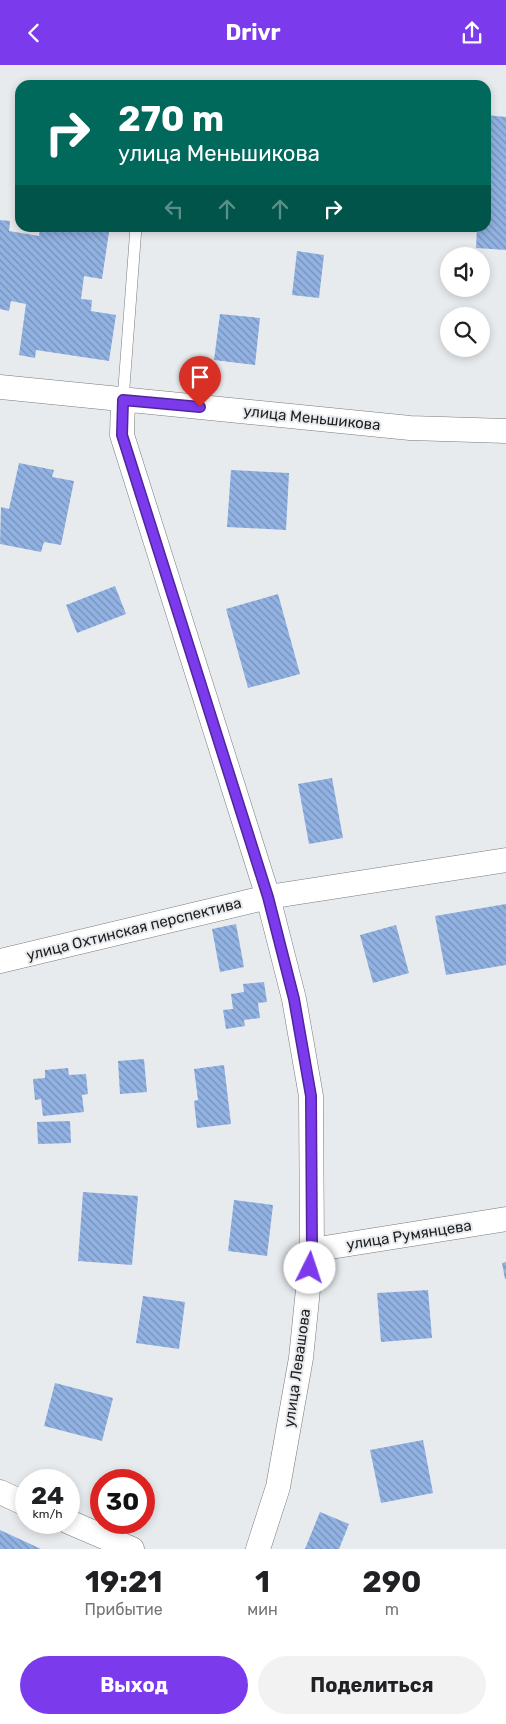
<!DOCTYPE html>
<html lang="ru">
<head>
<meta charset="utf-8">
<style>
	body { margin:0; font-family:Rubik,sans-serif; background:#f2f2f2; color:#202124; height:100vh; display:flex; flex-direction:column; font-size:19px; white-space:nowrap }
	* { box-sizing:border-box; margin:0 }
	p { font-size:16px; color:#757577 }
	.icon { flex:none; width:28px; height:28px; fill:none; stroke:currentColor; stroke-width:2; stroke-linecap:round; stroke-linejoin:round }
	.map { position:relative; height:1484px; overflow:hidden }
	.side { display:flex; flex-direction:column; background:#fff; flex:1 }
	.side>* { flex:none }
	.banner { position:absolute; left:15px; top:15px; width:476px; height:152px; border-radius:15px; box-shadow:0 2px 8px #0003; background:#00695c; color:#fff; overflow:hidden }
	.fabs { position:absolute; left:440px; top:182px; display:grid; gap:10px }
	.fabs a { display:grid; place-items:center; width:50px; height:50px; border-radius:50%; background:#fff; box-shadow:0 2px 8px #0003; font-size:25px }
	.speed { position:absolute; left:15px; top:1404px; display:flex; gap:10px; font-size:25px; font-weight:700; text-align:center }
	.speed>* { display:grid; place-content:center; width:65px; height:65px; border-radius:50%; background:#fff; box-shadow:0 2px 8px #0003; line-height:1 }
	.speed small { font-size:12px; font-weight:400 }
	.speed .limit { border:8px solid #d22; background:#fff; color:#111 }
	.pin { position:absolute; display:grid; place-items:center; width:42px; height:42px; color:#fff; margin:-51px -21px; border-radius:50% 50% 50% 0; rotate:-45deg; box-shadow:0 0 5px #0007 }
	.pin .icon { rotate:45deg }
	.me { position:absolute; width:55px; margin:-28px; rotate:4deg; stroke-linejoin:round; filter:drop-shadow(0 0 4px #0008) }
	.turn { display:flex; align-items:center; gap:18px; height:105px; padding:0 20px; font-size:22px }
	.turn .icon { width:65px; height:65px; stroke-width:2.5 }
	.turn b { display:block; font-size:35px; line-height:42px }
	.lanes { display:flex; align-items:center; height:48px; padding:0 20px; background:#0003; justify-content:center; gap:25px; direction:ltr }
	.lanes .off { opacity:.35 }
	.eta { display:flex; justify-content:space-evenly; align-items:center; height:85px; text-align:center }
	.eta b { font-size:30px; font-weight:700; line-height:35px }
	.action { display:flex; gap:10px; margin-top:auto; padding:10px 20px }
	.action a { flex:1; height:58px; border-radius:30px; background:#7c3aed; color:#fff; font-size:20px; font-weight:700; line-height:58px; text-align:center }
	.action a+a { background:#f2f2f2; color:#202124 }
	header { display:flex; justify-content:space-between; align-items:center; height:65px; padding:0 20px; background:#7c3aed; color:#fff; font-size:22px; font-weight:700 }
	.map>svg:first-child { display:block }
	.building { fill:url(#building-back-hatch) }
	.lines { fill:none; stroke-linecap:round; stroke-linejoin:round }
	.lane-casing { stroke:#787a7d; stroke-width:12 }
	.street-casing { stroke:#787a7d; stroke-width:25 }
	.lane { stroke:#fff; stroke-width:11 }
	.street { stroke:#fff; stroke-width:24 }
	.route-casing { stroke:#51269a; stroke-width:12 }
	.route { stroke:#7c3aed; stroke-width:9 }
	.labels { text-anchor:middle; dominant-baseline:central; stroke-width:4; stroke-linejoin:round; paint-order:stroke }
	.street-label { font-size:15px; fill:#1e1f21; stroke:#e8ebee }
</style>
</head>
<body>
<header><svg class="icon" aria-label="back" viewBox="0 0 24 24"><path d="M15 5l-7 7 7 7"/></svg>Drivr<svg class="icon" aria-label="share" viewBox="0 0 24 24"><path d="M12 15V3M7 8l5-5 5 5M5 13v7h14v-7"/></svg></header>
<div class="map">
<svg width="506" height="1484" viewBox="0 0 506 1484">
	<defs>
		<pattern id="building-back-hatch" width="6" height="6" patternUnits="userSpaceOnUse" patternTransform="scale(1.25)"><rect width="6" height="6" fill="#91b2e2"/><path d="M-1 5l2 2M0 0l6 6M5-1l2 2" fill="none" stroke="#7690b7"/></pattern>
	</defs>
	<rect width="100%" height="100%" fill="#e8ebee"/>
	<path class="building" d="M486 50 506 52V185L476 183 477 162H486Z
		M0 155 10 156 9 166 39 171 40 162H78L109 167 102 214 84 211 81 234 92 235 91 246 116 250 109 296 36 285 35 293 19 290 26 239 11 236 9 246 0 244Z
		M297 186 324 190 319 233 292 230Z
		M220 249 260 253 255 300 214 295Z
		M19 398 54 405 52 412 74 416 61 480 44 477 41 487 0 479 1 442 9 444Z
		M231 405 289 408 286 465 227 462Z
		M115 521 126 549 77 568 66 540Z
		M278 529 300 609 248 623 226 544Z
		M332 713 343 773 309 779 298 719Z
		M506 839V900L446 910 435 851Z
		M236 859 244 902 220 907 212 864Z
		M396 860 409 908 373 918 360 870Z
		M264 917 267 937 258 938 260 953 244 955 245 961 226 964 223 945 233 944 231 929 244 927 243 919Z
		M144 994 147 1027 120 1029 118 996Z
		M224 1000 231 1059 197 1063 194 1036 198 1035 194 1004Z
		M68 1003 69 1010 86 1009 88 1029 82 1030 84 1047 43 1051 41 1034 35 1035 33 1014 45 1013V1005Z
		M70 1056 71 1078 38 1079 37 1057Z
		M83 1127 138 1131 132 1200 78 1196Z
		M234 1135 273 1140 267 1191 228 1186Z
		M506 1197V1214H505L502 1198Z
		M428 1225 432 1273 381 1277 377 1228Z
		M143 1231 185 1237 179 1284 136 1278Z
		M55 1318 113 1333 102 1376 44 1361Z
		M423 1375 433 1428 381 1438 370 1385Z
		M320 1447 349 1459 339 1484H305Z
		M0 1465 41 1484H0Z"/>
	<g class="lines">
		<defs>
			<path id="lane" d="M123 335 136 162"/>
			<path id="street" d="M0 322 410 363 506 366
				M123 335 122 370 268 832 294 934 311 1031 312 1185 301 1293 278 1422 258 1484
				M0 896 268 832 506 795
				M312 1185 506 1154
				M0 1427 26 1439
				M69 1457 132 1484"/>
		</defs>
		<use href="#lane" class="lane-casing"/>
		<use href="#street" class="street-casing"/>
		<use href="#lane" class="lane"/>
		<use href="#street" class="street"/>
	</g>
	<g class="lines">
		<defs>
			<path id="route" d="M200 342 123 335 122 370 268 832 294 934 311 1031 312 1185 310 1203"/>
		</defs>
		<use href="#route" class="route-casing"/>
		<use href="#route" class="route"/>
	</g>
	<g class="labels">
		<g class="street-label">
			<text transform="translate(312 353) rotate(6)">улица Меньшикова</text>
			<text transform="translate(134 864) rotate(-14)">улица Охтинская перспектива</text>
			<text transform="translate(409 1170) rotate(-9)">улица Румянцева</text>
			<text transform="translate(297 1303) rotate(-82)">улица Левашова</text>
		</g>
	</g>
</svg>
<div class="fabs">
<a><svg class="icon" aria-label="sound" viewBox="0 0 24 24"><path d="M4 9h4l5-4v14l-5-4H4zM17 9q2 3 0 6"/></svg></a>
<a><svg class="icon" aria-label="search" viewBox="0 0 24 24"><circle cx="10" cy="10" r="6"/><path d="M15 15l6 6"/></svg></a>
</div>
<div class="speed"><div>24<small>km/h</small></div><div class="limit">30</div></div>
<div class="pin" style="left:200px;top:342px;background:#d93025"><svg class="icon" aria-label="arrive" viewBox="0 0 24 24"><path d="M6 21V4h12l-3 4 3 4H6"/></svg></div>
<svg class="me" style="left:310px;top:1203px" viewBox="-20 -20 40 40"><circle r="19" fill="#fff"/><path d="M0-13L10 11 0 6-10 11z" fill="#7c3aed"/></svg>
<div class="banner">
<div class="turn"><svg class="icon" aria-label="right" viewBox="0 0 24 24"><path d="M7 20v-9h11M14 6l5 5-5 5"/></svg><div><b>270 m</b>улица Меньшикова</div></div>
<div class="lanes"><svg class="icon off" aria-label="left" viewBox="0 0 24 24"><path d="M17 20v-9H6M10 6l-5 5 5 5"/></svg><svg class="icon off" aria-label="ahead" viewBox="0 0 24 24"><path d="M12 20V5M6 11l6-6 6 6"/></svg><svg class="icon off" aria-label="ahead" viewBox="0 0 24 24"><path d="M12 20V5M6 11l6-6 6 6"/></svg><svg class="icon" aria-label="right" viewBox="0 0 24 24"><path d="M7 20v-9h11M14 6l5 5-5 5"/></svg></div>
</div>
</div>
<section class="side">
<div class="eta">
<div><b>19:21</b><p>Прибытие</p></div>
<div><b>1</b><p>мин</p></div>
<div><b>290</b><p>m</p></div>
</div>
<div class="action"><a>Выход</a><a>Поделиться</a></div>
</section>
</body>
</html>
